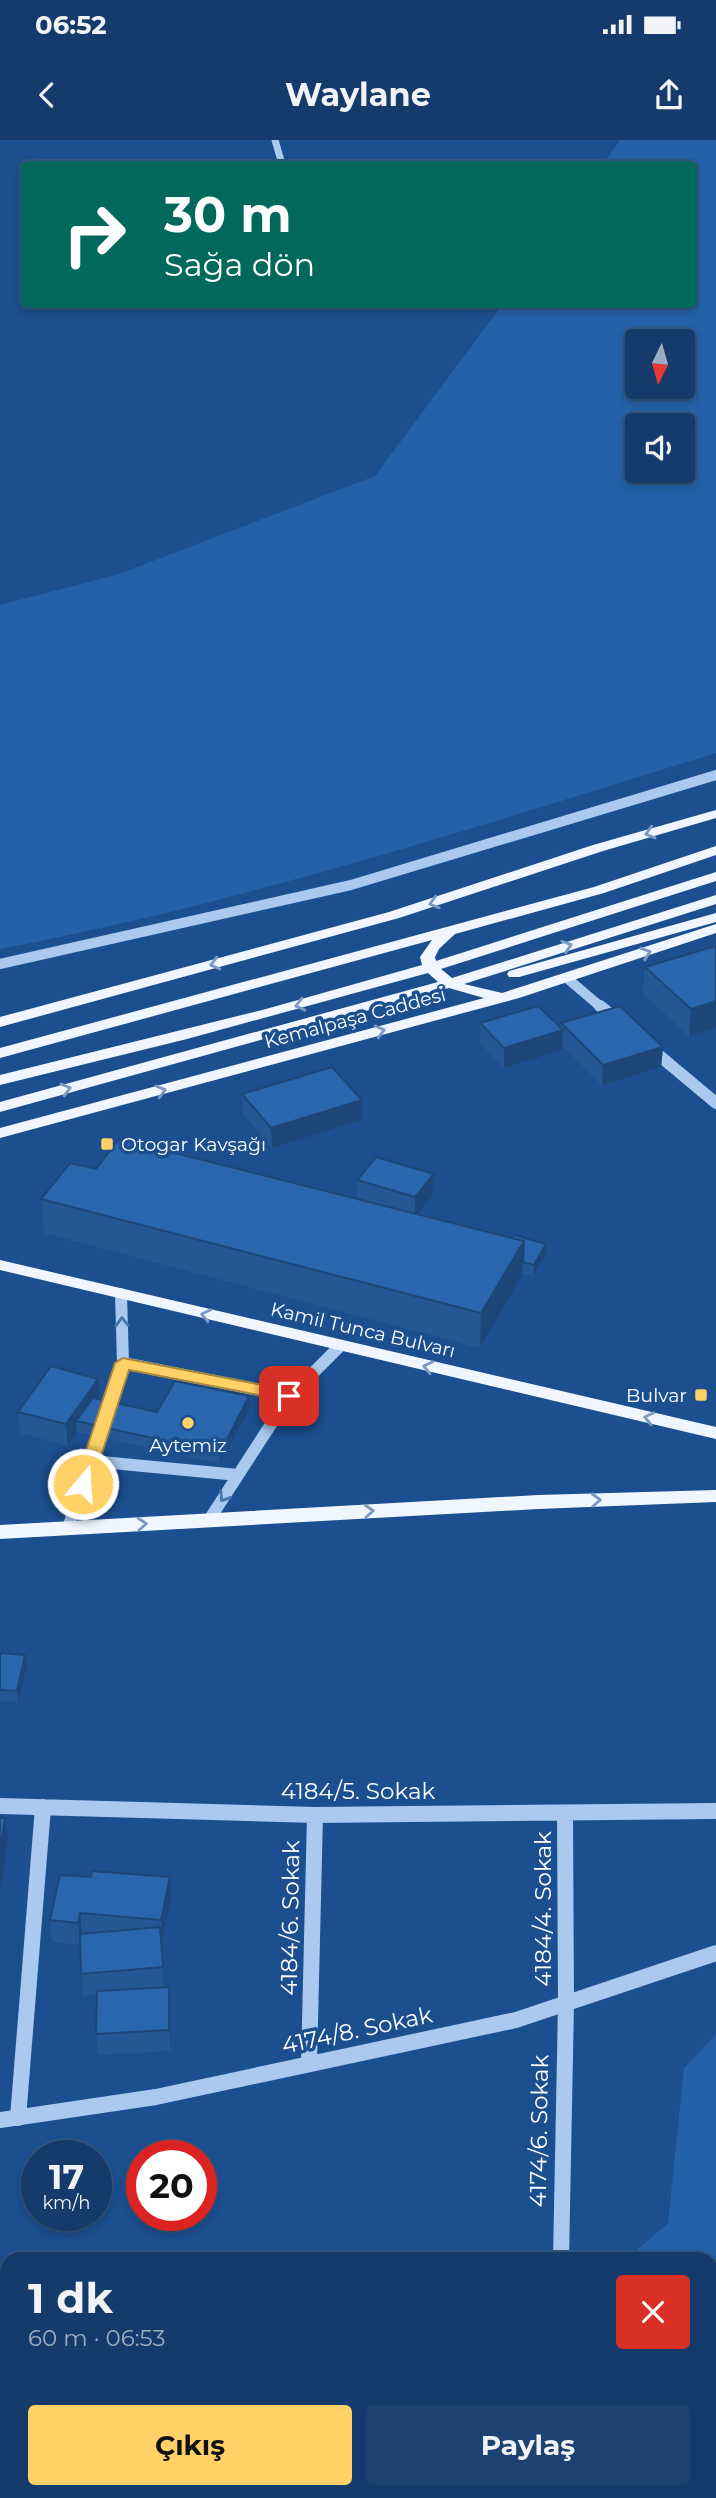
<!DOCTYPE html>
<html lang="tr">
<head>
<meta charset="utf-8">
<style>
	body { margin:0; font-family:Montserrat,sans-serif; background:#1d4271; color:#f1f3f6; height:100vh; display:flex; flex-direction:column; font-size:26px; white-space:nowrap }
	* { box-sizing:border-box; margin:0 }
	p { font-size:23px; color:#9dadc1 }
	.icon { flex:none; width:38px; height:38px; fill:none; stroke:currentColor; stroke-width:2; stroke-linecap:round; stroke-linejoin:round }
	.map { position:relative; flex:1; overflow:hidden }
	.details { position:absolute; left:0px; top:2112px; width:718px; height:247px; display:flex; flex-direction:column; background:#143b6b; border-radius:21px 21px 0 0; box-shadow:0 4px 10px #0003,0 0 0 2px #33557e }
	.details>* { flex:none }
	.top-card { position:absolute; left:21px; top:21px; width:676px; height:147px; border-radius:7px; box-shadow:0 4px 10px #0003,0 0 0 2px #33557e; background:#00695c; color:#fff; overflow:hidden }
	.needle { width:46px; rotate:185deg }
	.buttons { position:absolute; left:625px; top:189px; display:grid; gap:14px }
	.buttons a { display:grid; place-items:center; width:70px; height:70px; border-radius:7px; background:#143b6b; box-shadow:0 4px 10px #0003,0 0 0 2px #33557e; font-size:35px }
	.speed { position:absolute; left:21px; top:2000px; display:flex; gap:14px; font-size:35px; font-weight:700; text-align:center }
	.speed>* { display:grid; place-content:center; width:91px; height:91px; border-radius:50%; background:#143b6b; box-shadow:0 4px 10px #0003,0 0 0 2px #33557e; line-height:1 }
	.speed small { font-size:18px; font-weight:400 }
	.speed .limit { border:10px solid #d22; background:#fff; color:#111 }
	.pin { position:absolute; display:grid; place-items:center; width:60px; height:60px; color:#fff; margin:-30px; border-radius:14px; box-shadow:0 4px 10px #0006 }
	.me { position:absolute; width:77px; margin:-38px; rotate:18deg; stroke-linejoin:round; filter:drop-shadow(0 0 5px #0008) }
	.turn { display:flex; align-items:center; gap:24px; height:147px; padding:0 28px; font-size:32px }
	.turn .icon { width:91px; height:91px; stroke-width:2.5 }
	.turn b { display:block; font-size:49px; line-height:60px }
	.round { display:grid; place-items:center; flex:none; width:74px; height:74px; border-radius:7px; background:#1d4271 }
	.headline { display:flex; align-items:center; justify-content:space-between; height:119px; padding:0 28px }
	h1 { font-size:42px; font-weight:700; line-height:52px }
	.action { display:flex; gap:14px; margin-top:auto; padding:14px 28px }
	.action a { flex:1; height:80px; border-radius:7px; background:#ffd166; color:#111; font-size:28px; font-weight:700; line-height:80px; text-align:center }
	.action a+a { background:#1d4271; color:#f1f3f6 }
	.status { display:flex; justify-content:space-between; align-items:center; height:49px; padding:0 35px; background:#143b6b; direction:ltr }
	.status svg { height:19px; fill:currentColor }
	header { display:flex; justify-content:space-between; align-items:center; height:91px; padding:0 28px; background:#143b6b; font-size:32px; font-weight:700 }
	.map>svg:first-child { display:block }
	.green { fill:#2461a8; fill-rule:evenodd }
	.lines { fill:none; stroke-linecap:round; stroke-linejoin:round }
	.minor-far3 { stroke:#a9c9ee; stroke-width:7 }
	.minor-far2 { stroke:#a9c9ee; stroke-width:10 }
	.minor-far1 { stroke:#a9c9ee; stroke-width:12 }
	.minor { stroke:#a9c9ee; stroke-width:16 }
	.major { fill:#f0f6ff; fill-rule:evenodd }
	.wall { fill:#245895 }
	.shaded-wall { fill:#1d4779 }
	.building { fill:#2a66ad; stroke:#1d4779; stroke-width:2 }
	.oneway { stroke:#7b9ac1 }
	.oneway2 { stroke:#4674ac }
	.route { fill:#ffd166; stroke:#a68842; stroke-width:2 }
	.poi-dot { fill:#ffd166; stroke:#1b4f8f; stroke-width:2.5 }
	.labels { text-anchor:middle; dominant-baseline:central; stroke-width:7; stroke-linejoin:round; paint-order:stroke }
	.street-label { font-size:19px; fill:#fff; stroke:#1b4f8f }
	.poi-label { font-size:19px; fill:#fff; stroke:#1b4f8f; text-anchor:start }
	.near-street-label { font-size:23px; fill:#fff; stroke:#1b4f8f }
</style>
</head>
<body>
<div class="status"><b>06:52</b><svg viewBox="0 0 49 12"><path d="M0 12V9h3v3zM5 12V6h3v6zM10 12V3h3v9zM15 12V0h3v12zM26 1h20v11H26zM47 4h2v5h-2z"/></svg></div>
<header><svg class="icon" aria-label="back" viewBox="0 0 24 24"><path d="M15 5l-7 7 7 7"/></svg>Waylane<svg class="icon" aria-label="share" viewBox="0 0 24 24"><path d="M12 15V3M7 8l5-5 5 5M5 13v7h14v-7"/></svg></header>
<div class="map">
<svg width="716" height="2358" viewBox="0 0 716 2358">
	<rect width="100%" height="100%" fill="#1b4f8f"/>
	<path class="green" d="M620 0H716V613C480 686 243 763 0 809V465L119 434 375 336 502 165 693 164V24H603ZM637 201H682V247H637ZM637 285H682V331H637Z
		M716 1895V2358H579L577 2352H710V2119H626L668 2083 684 1928Z"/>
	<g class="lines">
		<path class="minor-far3" d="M275 0 282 24"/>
		<path class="minor-far2" d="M0 824 351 745 716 635
			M568 839 602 868"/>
		<path class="minor-far1" d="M600 866 616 879
			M649 907 716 963
			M123 1223 289 1256
			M91 1321 238 1335
			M209 1380 288 1258 339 1207
			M68 1388 123 1223 121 1154"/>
		<path class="minor" d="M0 1666 315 1675 716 1671
			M309 1924 315 1675
			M18 1978 43 1667
			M0 1980 156 1957 516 1880 716 1813
			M561 2119 566 1864 565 1674
			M556 2352V2358"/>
		<path class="major" d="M716 670V678L603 711 399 778 0 887V877L389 772 593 705Z
			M716 706V715L604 753 455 794 439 809 435 817 436 821 716 732V741L441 829 452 838 716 755V764L464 844 502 853 716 784V793L519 858 0 998V988L484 858 449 848 0 972V962L438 842 428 833 187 899 0 945V935L266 869 422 825 420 817 432 800 0 918V908L594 747Z
			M716 773V782L519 837H509L507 834 509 831Z
			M0 1120 716 1287V1299L0 1130Z
			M716 1350V1362L538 1369 0 1399V1385L538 1355Z"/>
	</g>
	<path class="wall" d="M716 806 689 896 643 854 645 827Z
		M480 883 561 888V883L663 907 661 927 602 945 562 905V910L504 928 480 903Z
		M242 954 362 960V980L272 1008 243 974Z
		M96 1029 357 1059V1040L434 1034 433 1055 418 1074 546 1115 533 1136 522 1133 480 1208 44 1093 41 1059Z
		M100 1259 157 1272 250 1268 220 1324 77 1292 68 1306 20 1293 18 1272Z
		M0 1513 25 1515 27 1526 18 1562 0 1561Z
		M60 1735 171 1759 162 1801H161L164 1848 170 1869 171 1911 98 1915 96 1894 97 1855 83 1856 80 1805 52 1802 50 1780Z"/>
	<path class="shaded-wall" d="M716 861V888L689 896 691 869Z
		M563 890 562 910 504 928V908Z
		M663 907 661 927 602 945 603 925Z
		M362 960V980L272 1008 271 988Z
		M434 1034 433 1055 415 1078V1057Z
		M524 1101 522 1135 480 1208 481 1173Z
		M546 1104V1115L533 1136 534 1125Z
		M98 1239 100 1260 76 1281 77 1292 68 1306 66 1284Z
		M249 1256 250 1268 220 1324V1313Z
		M25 1515 27 1526 18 1562 17 1551Z
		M5 1678 8 1700 0 1751V1712Z
		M170 1737 171 1759 162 1801 161 1780Z
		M80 1773 82 1795 80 1805 78 1783Z
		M169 1847 170 1869 171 1911 169 1890Z"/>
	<path class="building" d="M716 806V861L691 869 645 827Z
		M538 866 563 890 504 908 480 883Z
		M620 866 663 907 603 925 561 883Z
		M332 927 362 960 271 988 242 954Z
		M119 999 524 1101 481 1173 41 1059 70 1023 96 1029Z
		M376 1017 434 1034 415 1057 357 1040Z
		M514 1095 546 1104 534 1125 523 1122 524 1101 512 1098Z
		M51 1226 98 1239 66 1284 18 1272Z
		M175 1241 249 1256 220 1313 76 1281 93 1258 157 1272Z
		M0 1513 25 1515 17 1551 0 1550Z
		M0 1678H5L0 1712Z
		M92 1731 170 1737 161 1780 80 1773 78 1783 50 1780 60 1735 91 1737Z
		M160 1787 163 1827 81 1834 80 1794Z
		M169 1847V1890L96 1894 97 1851Z
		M246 2352H436L435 2358H245Z"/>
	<defs><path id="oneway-chevron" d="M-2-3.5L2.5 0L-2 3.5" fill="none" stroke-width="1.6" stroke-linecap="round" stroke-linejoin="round" transform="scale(1.75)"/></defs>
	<g class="oneway">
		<use href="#oneway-chevron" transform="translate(650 693) rotate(164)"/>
		<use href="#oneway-chevron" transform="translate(434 763) rotate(163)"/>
		<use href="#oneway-chevron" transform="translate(567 806) rotate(-18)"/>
		<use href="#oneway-chevron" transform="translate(646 813) rotate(-18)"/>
		<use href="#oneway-chevron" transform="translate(215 824) rotate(165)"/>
		<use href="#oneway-chevron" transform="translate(300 865) rotate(166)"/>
		<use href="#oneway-chevron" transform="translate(380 891) rotate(-15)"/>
		<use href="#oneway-chevron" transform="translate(66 949) rotate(-15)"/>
		<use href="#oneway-chevron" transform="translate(161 951) rotate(-15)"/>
		<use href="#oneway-chevron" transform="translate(206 1175) rotate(-167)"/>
		<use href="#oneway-chevron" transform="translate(428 1227) rotate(-167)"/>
		<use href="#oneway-chevron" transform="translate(649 1278) rotate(-167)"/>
		<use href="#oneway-chevron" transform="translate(596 1360) rotate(-2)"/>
		<use href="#oneway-chevron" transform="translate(369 1371) rotate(-3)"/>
		<use href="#oneway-chevron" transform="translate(142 1384) rotate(-3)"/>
	</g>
	<g class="oneway2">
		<use href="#oneway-chevron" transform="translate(122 1182) rotate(-91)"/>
		<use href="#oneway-chevron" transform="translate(224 1357) rotate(123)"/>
	</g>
	<path class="route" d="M123 1218 289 1250 298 1256 289 1261 129 1230 92 1344 83 1350 77 1348 75 1344 115 1223Z"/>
	<g class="poi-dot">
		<rect x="100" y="997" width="14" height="14" rx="3.5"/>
		<rect x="694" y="1248" width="14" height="14" rx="3.5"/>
		<circle cx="188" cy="1283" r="7"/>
	</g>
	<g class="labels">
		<g class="street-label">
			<text transform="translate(355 878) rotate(-15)">Kemalpaşa Caddesi</text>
			<text transform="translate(363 1190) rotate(13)">Kamil Tunca Bulvarı</text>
		</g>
		<g class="poi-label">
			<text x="121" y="1004">Otogar Kavşağı</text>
			<text x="687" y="1255" text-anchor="end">Bulvar</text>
			<text x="188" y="1305" text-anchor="middle">Aytemiz</text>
		</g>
		<g class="near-street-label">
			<text x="358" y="1651">4184/5. Sokak</text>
			<text transform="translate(543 1769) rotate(-90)">4184/4. Sokak</text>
			<text transform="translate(290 1778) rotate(-89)">4184/6. Sokak</text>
			<text transform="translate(357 1890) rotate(-12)">4174/8. Sokak</text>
			<text transform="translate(539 1991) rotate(-89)">4174/6. Sokak</text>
		</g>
	</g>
</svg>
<div class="buttons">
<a><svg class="needle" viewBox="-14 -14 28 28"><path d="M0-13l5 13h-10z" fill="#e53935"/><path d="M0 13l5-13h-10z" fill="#9dadc1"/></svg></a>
<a><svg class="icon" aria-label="sound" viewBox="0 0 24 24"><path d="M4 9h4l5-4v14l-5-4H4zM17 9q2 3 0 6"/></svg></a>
</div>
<div class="speed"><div>17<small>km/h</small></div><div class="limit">20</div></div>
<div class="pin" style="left:289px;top:1256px;background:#d93025"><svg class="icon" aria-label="arrive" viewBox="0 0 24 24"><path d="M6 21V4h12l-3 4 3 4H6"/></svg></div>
<svg class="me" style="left:83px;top:1344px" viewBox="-20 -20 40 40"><circle r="17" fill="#ffd166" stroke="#fff" stroke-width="3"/><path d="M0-11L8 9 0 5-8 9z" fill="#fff"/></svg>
<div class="top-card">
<div class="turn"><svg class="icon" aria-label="right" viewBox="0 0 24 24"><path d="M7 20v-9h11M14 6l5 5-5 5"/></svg><div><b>30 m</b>Sağa dön</div></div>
</div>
<section class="details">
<div class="headline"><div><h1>1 dk</h1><p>60 m · 06:53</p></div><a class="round" style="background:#d93025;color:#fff"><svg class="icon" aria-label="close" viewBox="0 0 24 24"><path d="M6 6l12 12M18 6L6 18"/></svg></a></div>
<div class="action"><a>Çıkış</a><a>Paylaş</a></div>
</section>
</div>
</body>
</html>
